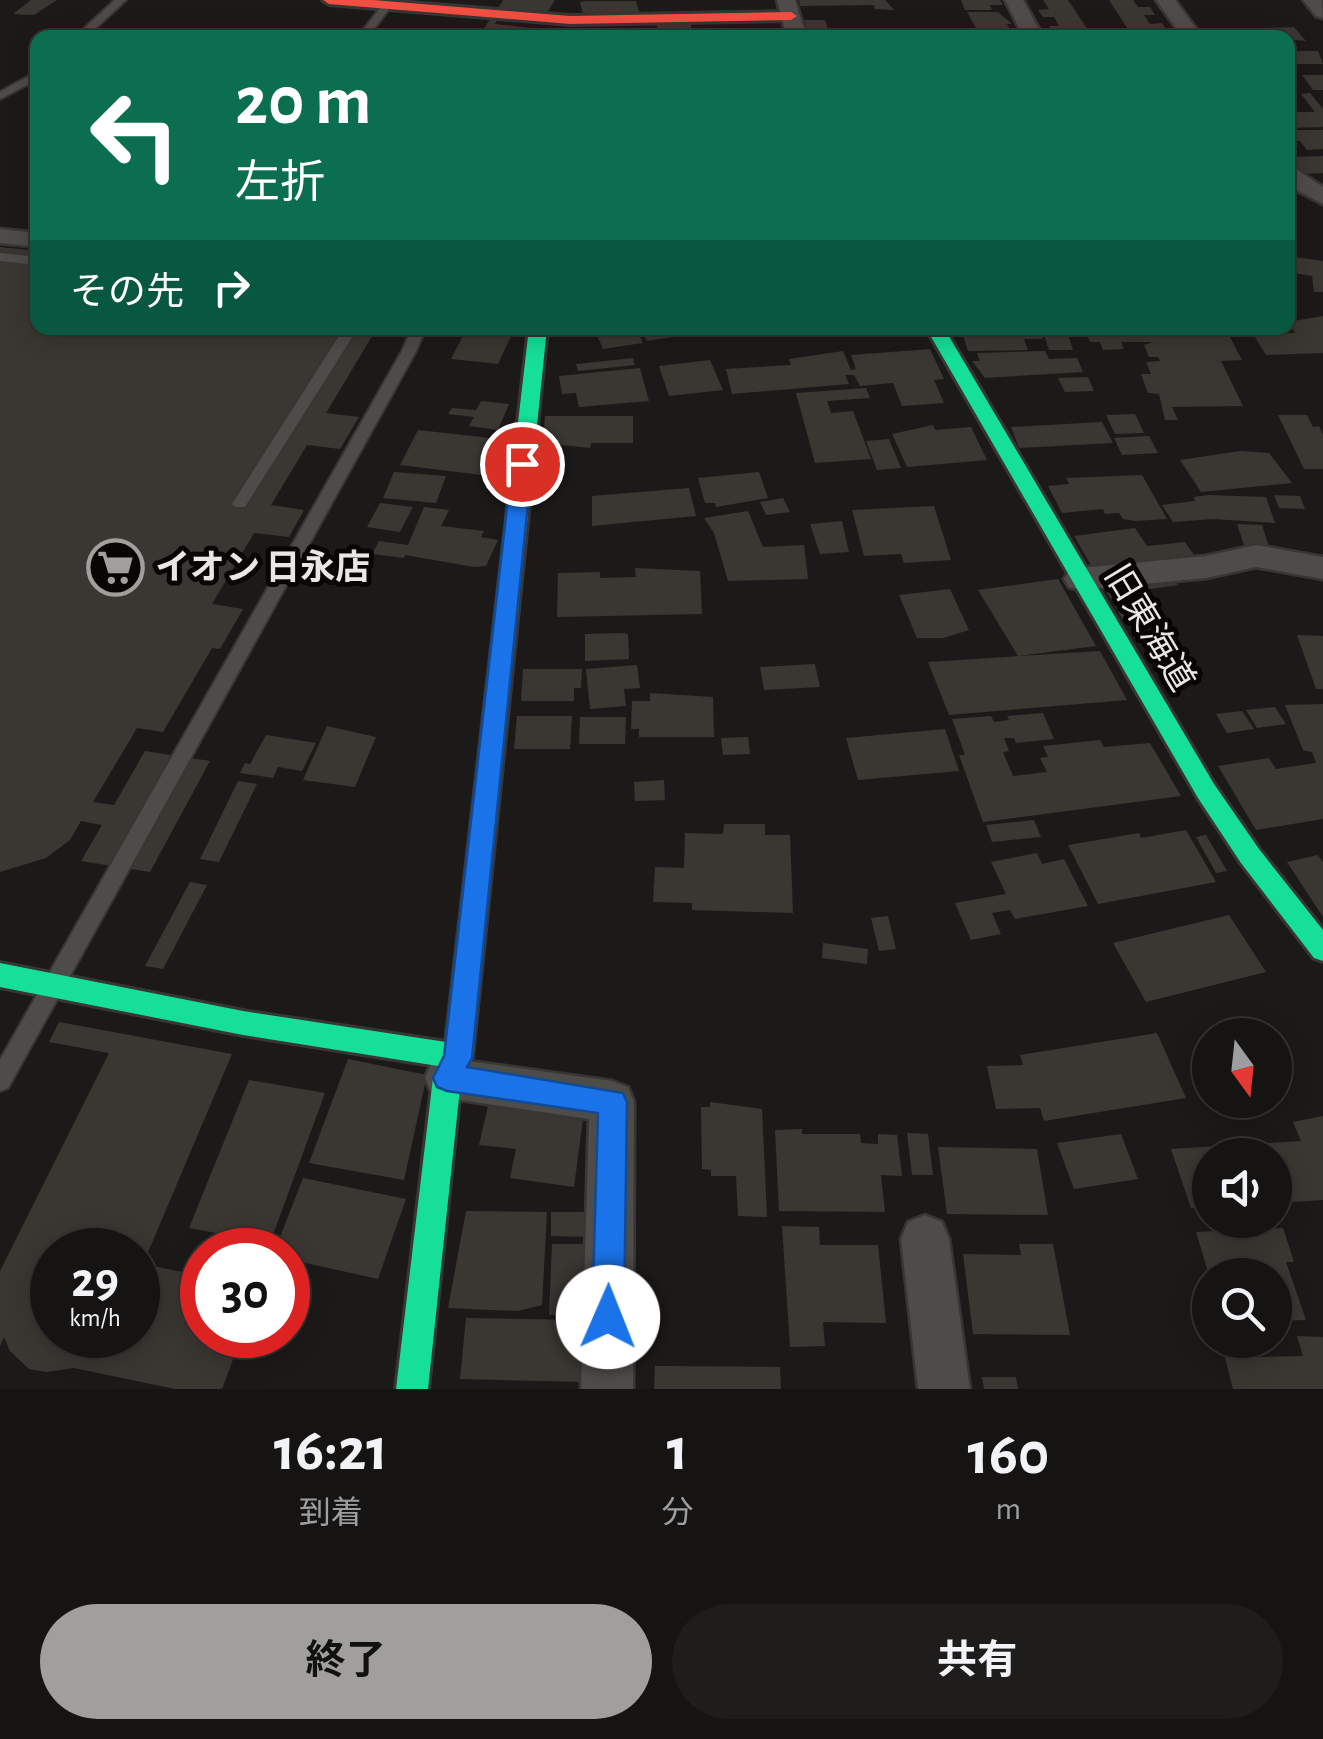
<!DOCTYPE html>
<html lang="ja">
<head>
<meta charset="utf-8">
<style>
	body { margin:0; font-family:"Alegreya Sans","Noto Sans JP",sans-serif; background:#1e1d1b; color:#f1f3f6; height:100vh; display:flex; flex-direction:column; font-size:38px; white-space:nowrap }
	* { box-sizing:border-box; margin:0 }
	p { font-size:32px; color:#9d9e9f }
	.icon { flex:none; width:55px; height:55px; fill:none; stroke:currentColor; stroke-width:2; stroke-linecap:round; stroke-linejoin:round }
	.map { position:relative; height:1389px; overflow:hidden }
	.drawer { display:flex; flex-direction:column; background:#151412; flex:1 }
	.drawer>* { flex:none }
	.guide { position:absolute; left:30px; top:30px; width:1265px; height:305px; border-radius:20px; box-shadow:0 5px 25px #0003,0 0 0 2px #343332; background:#0b6e4f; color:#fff; overflow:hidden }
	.needle { width:65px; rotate:165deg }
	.buttons { position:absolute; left:1192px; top:1018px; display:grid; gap:20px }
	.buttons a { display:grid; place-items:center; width:100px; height:100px; border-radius:50%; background:#151412; box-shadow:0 5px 25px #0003,0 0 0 2px #343332; font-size:50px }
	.speed { position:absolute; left:30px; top:1228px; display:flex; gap:20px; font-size:50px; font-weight:700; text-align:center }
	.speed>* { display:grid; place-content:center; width:130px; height:130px; border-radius:50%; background:#151412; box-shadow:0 5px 25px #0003,0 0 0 2px #343332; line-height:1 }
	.speed small { font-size:25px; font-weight:400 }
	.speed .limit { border:15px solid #d22; background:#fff; color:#111 }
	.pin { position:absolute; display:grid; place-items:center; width:85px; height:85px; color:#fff; margin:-42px; border:5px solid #fff; border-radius:50%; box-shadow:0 2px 10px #0007 }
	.me { position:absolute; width:110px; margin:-55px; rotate:1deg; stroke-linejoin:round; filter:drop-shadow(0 0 8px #0008) }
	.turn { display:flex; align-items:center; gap:35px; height:210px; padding:0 40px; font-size:45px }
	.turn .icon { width:130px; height:130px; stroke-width:2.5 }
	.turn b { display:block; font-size:70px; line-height:85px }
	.then { display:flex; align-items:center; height:95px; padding:0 40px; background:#0003; gap:20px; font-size:38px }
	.eta { display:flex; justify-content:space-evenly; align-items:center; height:170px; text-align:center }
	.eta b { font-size:60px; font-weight:700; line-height:70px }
	.action { display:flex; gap:20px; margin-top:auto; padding:20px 40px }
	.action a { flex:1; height:115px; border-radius:60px; background:#a19f9c; color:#111; font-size:40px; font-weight:700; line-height:115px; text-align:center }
	.action a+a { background:#1e1d1b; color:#f1f3f6 }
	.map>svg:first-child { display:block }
	.building { fill:#3a3732; fill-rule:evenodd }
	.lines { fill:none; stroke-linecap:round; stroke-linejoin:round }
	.lane-casing { stroke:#373634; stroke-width:4 }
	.street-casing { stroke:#373634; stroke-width:5 }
	.fast-casing { stroke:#373634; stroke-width:6 }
	.jam-casing { stroke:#373634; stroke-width:6 }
	.lane { fill:#4d4c49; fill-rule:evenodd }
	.street { fill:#4d4c49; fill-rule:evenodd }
	.fast { fill:#16e098; fill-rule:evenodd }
	.jam { fill:#f24e42; fill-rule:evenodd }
	.route { fill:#1a73e8; stroke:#114b97; stroke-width:2.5 }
	.labels { text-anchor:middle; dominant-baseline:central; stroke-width:10; stroke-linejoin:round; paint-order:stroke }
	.poi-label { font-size:35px; font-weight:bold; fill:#e9e7e3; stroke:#070605; text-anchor:start }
	.street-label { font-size:35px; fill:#e9e7e3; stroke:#070605 }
</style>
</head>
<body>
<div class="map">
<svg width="1323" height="1389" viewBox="0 0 1323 1389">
	<rect width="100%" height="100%" fill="#1c1a18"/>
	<path class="building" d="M31 0H57L34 15 13 14Z
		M503 0H555L548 11 497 10Z
		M799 0H885L894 10 875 9 874 5 800 6Z
		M961 0H1000L1003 5H990L992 10H965Z
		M1043 0H1068L1090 33 1053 34 1049 26H1059L1054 17H1043L1038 10 1049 9Z
		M1109 0H1133L1138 7H1150L1155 15H1144L1150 24 1162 23 1168 32H1144L1148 38H1126L1124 34H1131Z
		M586 1H636L639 12 583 14 580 2Z
		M967 12H998L1012 24H1007L1009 28H976Z
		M490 19 497 20 495 24 559 31 554 38H478Z
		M804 20H825L829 32 808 33Z
		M691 24 692 38H656L657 25Z
		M1294 27 1306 41 1273 38 1264 28Z
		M1013 30 1020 38H976L972 31Z
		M1256 30 1263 38H1229L1223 31Z
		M1288 51H1318L1323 64H1288Z
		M1302 75H1323V90H1313Z
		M1310 93 1323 109V127L1288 128V112H1315L1301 94Z
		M1292 130H1323V149L1307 150 1300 141H1288V131Z
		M1323 156V173L1303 174 1290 157Z
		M0 247 38 251V328H377L326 413 359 417 340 449 307 445 271 505 304 510 289 537 254 533 212 604 243 609 220 649 212 648 163 732 137 728 93 802 114 805 145 751 210 761 150 872 81 861 102 825 81 821 70 840 46 858 0 872Z
		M1288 256 1323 261V292H1314L1312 276 1288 272Z
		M1323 316V353L1266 355 1253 334 1295 333 1288 322Z
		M467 328H515L498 364 451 359Z
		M594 328H636L643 343 603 349Z
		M640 328H681L685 335 647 341Z
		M817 328H858L860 334 820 337Z
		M1038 328 1043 339H1024L1028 350 968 351 961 329Z
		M1046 328H1066L1073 350H1049L1043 332H1047Z
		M1084 328H1167L1170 335H1229L1242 360 1221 361 1243 406 1172 407 1178 420H1165L1159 394 1148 393 1141 374H1151L1146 362 1160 361 1158 357H1149L1144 345 1153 342H1121L1124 349 1103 350 1100 342H1090Z
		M930 349 944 379 934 380 944 403 902 406 893 383 860 386 854 375H845L849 384 732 394 726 369 791 365 789 359 843 351 851 370 856 369 851 355Z
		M1045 351 1049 359 1077 358 1083 372 985 378 972 361H980L977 353Z
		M633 358 635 365 578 371 576 364Z
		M710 360 723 390 669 396 659 366Z
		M640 368 649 401 579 407 576 393 562 394 559 376Z
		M1088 377 1094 391 1065 392 1058 378Z
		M866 388 870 398 827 401 831 413 853 411 871 459 815 463 796 393Z
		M481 401 509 404 498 430 469 426 474 417 448 414 452 408 476 410Z
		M1135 414 1144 433 1115 434 1106 415Z
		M1278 415H1307L1313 427 1319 426 1323 435V469H1304Z
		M545 416H633V443H591L590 448 543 443Z
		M1102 422 1113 443 1019 448 1011 427Z
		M933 425 935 430 971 427 987 460 907 467 892 434Z
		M418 430 508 440 500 458 506 459 498 477 400 465Z
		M1149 436 1158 453 1122 455 1114 438Z
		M889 439 901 468 877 470 866 441Z
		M1240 451 1269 453 1292 483 1201 492 1180 460Z
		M394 472 446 476 436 503 383 498Z
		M759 472 768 498 716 507 715 503H705L698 478Z
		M1142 475 1167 519 1135 521 1123 519 1119 513 1105 514 1103 509 1062 513 1048 486 1069 484 1066 478Z
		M689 488 696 516 592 526V496Z
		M1208 495 1266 497 1275 523 1213 519 1173 522 1162 505 1195 501 1194 497Z
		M1274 495 1300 496 1305 509 1279 508Z
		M783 498 790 512 766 515 760 502Z
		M380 503 413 507 400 532 367 527Z
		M934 506 951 560 904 563 901 554 864 556 852 510Z
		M424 507 449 510 441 526 484 531 481 537 498 540 486 566 474 567 405 555 404 558 372 554 379 541 408 545Z
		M748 511 763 547 804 545 808 579 728 581 714 533 704 518Z
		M842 521 849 552 820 554 810 524Z
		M1237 524 1262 525 1270 550 1245 548Z
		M1135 528 1147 546 1185 542 1198 561 1155 566 1151 559 1092 567 1074 536Z
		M635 568 700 571 702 614 557 617 558 573 600 572V578L636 577Z
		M1172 575 1178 585 1143 590 1159 615 1123 620 1102 584Z
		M1058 579 1096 646 1018 656 978 590Z
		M950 589 969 630 943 638H917L899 595Z
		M1172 631 1187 654 1159 658 1144 634Z
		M623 633 628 634 629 659 585 661V634Z
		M1297 635 1323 636V689H1316Z
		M1100 651 1127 700 949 715 928 662Z
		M815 664 820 687 764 690 760 667Z
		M637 665 640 688 624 689 626 706 590 709 586 669Z
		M523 669H582L581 688H574V701H521Z
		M650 693 713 697 714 737H639V729H631L632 701H650Z
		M1323 704V819L1256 830 1218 766 1269 758 1276 769 1316 763 1312 752 1303 750 1285 705Z
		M1275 707 1286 724 1257 728 1246 710Z
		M1242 711 1254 729 1227 733 1216 714Z
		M1043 713 1054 739 1016 743 1014 738H1004L1009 751 1003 752 1013 776 1047 772 1040 758 1048 757 1043 746 1100 740 1104 747 1150 743 1181 796 983 822 959 755H965L952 719 991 716 994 722 1009 720 1007 716Z
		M517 716H572L570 749H514Z
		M580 717H626L625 744H579Z
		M327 726 376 737 355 787 303 780Z
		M945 729 959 771 858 780 846 738Z
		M266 735 316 743 302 771 278 767 273 778 240 773 245 763 250 764Z
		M748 737 750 754 723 755 721 738Z
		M664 780 665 800 635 801 634 782Z
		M238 781 257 784 219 862 200 859Z
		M1034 820 1041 837 992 842 986 825Z
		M724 824H765V835H790L793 913 692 910V903L653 902 655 867 684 868 685 833 723 834Z
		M1186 830 1216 882 1098 904 1068 845 1139 833 1141 838Z
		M1206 835 1227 871 1216 873 1196 837Z
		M1037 853 1042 864 1064 859 1088 906 1015 919 1010 910 992 913 1001 934 971 940 955 903 1006 894 991 862Z
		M1318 855 1323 862V917L1287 862Z
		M190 882 207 885 163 969 145 966Z
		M1229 915 1266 972 1146 1002 1113 943Z
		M888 916 896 949 879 951 871 918Z
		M823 943 868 949 867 964 822 958Z
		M59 1022 232 1054 143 1264 202 1276 185 1324 202 1328V1335L241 1338 222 1389H175L74 1368 46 1372 29 1369 10 1351 4 1337 0 1346V1271L109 1053 49 1042ZM52 1250H138V1335H52Z
		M1157 1033 1186 1098 1044 1121 1040 1108 996 1109 987 1066 1023 1065 1020 1055Z
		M348 1059 427 1075 404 1180 309 1163Z
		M249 1080 325 1093 270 1243 189 1228Z
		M710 1102 762 1109 767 1217 738 1216 736 1176H711V1170L702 1169 701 1107H710Z
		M488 1106 583 1119 574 1187 510 1178 516 1149 479 1145Z
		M1323 1116V1200L1275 1203V1155H1210V1207L1191 1208 1171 1149 1301 1141 1293 1122Z
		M802 1129V1134H860L861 1143 878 1144V1134L897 1135 902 1176 881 1175 885 1212 779 1211 775 1130Z
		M907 1133 928 1134 933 1175H912Z
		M1121 1134 1138 1179 1074 1189 1057 1143Z
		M938 1147 1037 1149 1048 1215 947 1214Z
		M303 1178 406 1199 378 1279 288 1259V1250H275Z
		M466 1211 547 1212 542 1305 518 1311 448 1308Z
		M551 1212H589L588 1237 551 1236Z
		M782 1226 819 1227 820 1245H878L886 1323 823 1322 825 1346 790 1347Z
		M1283 1228 1294 1262H1286L1306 1320 1275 1321V1275H1209L1196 1232Z
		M552 1244H587L585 1315H549Z
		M1019 1244H1053L1070 1335 973 1334 963 1254 1021 1255Z
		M466 1318 586 1320 583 1382 460 1379Z
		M1297 1336 1323 1337V1389H1233L1225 1358 1303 1356Z
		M655 1366 780 1367 781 1389H654Z
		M982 1377H1016L1018 1389H984Z"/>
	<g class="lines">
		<defs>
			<path id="lane" d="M115 0H126L85 38H74Z
				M384 3 392 5 367 38H357Z
				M38 71V79L0 99V92Z
				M0 253 38 257V265L0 261Z
				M344 328H358L245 507H235L232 504Z
				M412 328H426L416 351 8 1088 0 1091V1060L402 351Z"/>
			<path id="street" d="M777 0H795L807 38H787Z
				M1005 0H1023L1044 38H1024Z
				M1156 0H1175L1203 38H1183Z
				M1303 0H1322L1323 18 1316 16Z
				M1288 164 1323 187V204L1288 186Z
				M0 229 38 233V247L0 243Z
				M1256 545 1323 557V579L1256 567 1206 578 1080 590 1069 587 1064 579 1069 571 1080 568 1206 556Z
				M447 1058 612 1081 628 1087 634 1102 633 1389H581L589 1119 447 1098 431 1092 425 1078 431 1064Z
				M925 1215 942 1222 949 1239 970 1389H918L901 1239 908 1222Z"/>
			<path id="fast" d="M529 328H547L472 1057 461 1079 428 1389H396L433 1078 438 1066 243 1035 0 987V963L243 1011 446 1042Z
				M926 328H944L1214 784 1259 849 1323 930V961L1314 958 1241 863 1198 798Z"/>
			<path id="jam" d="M323 0H373L570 16 791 12 797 16 791 20 570 24 329 4Z"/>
		</defs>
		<use href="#lane" class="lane-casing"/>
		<use href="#street" class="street-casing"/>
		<use href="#fast" class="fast-casing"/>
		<use href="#jam" class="jam-casing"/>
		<use href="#lane" class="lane"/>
		<use href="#street" class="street"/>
		<use href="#fast" class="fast"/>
		<use href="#jam" class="jam"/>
	</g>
	<path class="route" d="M522 458 532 464 472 1058 467 1067 623 1093 627 1102 624 1317 620 1329 608 1333 597 1329 592 1317 598 1113 447 1091 437 1087 433 1078 444 1056 512 464Z"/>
	<defs>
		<symbol id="supermarket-ring" viewBox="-11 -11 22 22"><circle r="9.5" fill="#070605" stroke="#a19f9c" stroke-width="1.5"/><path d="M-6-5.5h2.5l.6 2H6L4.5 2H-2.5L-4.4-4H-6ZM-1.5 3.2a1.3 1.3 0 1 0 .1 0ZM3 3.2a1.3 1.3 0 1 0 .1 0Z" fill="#a19f9c"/></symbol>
	</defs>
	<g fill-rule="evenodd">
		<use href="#supermarket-ring" x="84" y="536" width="63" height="63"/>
	</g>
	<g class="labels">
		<g class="poi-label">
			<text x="155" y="568">イオン 日永店</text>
		</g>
		<g class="street-label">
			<text transform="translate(1149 628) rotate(59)">旧東海道</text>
		</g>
	</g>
</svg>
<div class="buttons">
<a><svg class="needle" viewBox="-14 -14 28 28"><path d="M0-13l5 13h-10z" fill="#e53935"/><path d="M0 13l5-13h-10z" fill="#9d9e9f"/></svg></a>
<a><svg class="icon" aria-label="sound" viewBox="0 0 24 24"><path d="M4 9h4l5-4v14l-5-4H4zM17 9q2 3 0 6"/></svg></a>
<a><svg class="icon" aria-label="search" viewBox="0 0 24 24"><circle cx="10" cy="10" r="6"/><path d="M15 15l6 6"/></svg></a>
</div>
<div class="speed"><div>29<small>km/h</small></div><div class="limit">30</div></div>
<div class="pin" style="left:522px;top:464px;background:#d93025"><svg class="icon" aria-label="arrive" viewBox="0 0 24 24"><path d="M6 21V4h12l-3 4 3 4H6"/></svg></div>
<svg class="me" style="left:608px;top:1317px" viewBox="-20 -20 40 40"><circle r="19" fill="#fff"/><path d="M0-13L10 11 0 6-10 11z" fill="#1a73e8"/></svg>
<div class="guide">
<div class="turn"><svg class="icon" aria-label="left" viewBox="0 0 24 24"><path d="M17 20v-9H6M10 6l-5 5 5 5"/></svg><div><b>20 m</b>左折</div></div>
<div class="then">その先<svg class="icon" aria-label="right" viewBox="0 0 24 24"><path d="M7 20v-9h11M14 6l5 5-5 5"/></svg></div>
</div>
</div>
<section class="drawer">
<div class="eta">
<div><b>16:21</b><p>到着</p></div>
<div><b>1</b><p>分</p></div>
<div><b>160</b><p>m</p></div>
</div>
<div class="action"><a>終了</a><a>共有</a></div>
</section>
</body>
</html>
